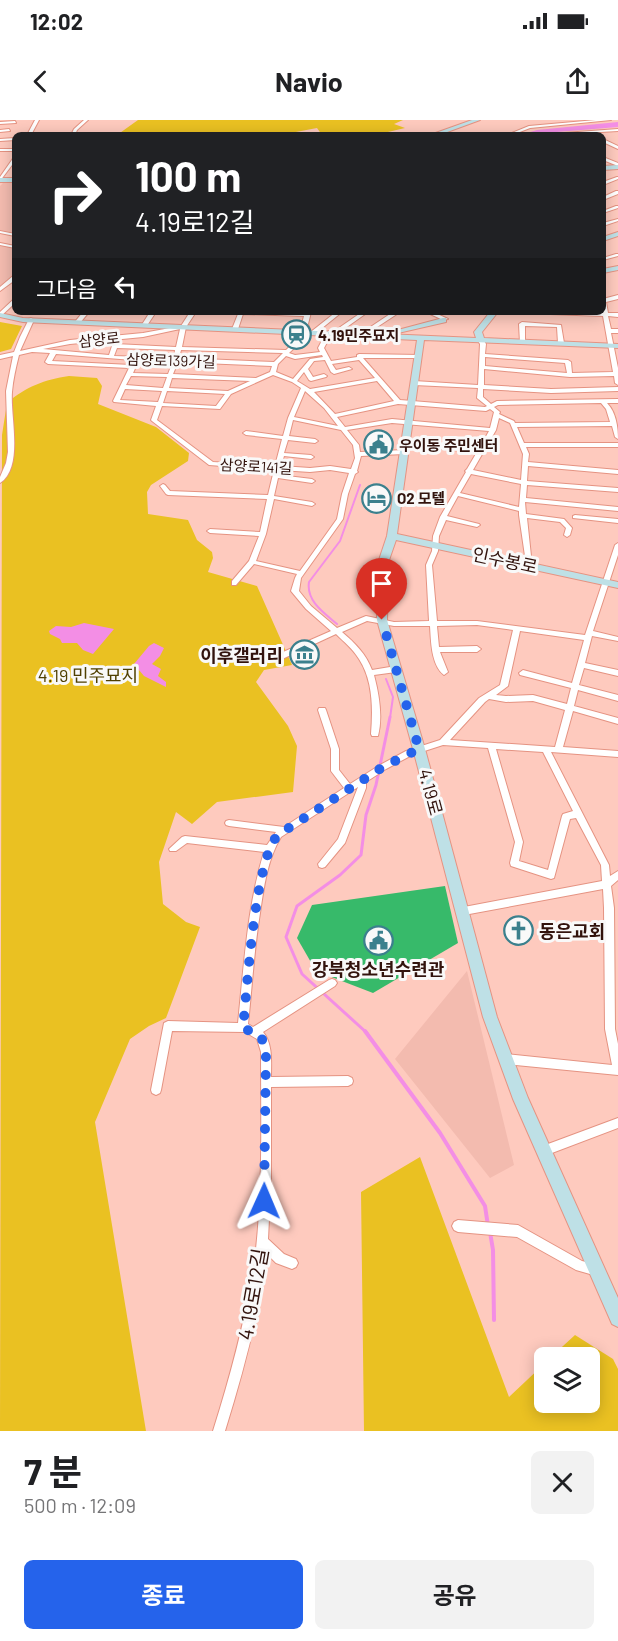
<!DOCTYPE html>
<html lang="ko">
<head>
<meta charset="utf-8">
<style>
	body { margin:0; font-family:Barlow,"Noto Sans KR",sans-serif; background:#f2f2f2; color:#202124; height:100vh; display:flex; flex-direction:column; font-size:22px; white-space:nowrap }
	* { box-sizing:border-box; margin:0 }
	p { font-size:20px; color:#757577 }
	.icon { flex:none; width:33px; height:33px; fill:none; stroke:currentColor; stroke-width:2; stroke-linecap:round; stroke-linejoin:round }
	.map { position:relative; height:1311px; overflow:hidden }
	.sheet { display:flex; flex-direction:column; background:#fff; flex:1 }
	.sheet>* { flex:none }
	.top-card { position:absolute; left:12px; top:12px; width:594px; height:183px; border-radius:9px; box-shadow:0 3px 15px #0003; background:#202124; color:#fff; overflow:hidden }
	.buttons { position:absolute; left:534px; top:1227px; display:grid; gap:12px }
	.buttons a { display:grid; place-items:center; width:66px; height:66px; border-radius:9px; background:#fff; box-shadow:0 3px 15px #0003; font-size:30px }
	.pin { position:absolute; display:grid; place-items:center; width:51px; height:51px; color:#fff; margin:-62px -26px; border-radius:50% 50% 50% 0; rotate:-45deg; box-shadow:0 0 6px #0007 }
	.pin .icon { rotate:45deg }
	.me { position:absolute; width:66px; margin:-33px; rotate:1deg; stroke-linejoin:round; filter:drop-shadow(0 0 4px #0008) }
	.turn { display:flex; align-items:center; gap:21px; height:126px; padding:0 24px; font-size:27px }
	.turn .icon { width:78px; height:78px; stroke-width:2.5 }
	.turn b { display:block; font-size:42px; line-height:51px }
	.then { display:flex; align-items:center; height:57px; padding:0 24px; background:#0003; gap:12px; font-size:22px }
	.round { display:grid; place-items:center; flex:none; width:63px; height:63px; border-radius:9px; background:#f2f2f2 }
	.overview { display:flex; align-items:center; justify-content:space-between; height:102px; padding:0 24px }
	h1 { font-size:36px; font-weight:700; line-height:45px }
	.action { display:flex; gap:12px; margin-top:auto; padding:12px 24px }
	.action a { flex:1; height:69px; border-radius:9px; background:#2563eb; color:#fff; font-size:24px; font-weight:700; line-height:69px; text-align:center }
	.action a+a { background:#f2f2f2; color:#202124 }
	.status { display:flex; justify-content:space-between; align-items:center; height:42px; padding:0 30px; background:#fff; direction:ltr }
	.status svg { height:16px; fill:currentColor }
	header { display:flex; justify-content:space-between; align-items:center; height:78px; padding:0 24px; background:#fff; font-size:27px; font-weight:700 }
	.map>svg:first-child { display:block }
	.built { fill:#f3bbaf }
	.green { fill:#eac122 }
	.water { fill:#f38ee5 }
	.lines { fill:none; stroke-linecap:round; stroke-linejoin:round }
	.stream-far2 { stroke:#f38ee5; stroke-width:2 }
	.stream-far1 { stroke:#f38ee5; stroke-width:3 }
	.stream { stroke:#f38ee5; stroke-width:4 }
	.building { fill:#37ba6a }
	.street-casing { stroke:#e59382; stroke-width:2 }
	.secondary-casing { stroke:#e59382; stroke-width:2 }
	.street { fill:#fff; fill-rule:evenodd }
	.secondary { fill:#bee0e6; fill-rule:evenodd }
	.route { stroke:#2563eb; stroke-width:10; stroke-dasharray:0 18 }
	.labels { text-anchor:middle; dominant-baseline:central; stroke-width:6; stroke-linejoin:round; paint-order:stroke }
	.far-poi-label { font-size:15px; font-weight:bold; fill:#32130d; stroke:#f9f9f9; text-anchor:start }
	.far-street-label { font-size:15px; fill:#32130d; stroke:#f9f9f9 }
	.street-label { font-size:18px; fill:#32130d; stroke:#f9f9f9 }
	.poi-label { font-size:18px; font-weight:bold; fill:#32130d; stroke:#f9f9f9; text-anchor:end }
	.park-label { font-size:18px; fill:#504001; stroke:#f9f9f9 }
	.near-street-label { font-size:21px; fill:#32130d; stroke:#f9f9f9 }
</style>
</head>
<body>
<div class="status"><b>12:02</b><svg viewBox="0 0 49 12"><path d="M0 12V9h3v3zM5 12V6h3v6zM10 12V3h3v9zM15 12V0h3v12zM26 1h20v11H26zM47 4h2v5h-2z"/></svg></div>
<header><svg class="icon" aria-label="back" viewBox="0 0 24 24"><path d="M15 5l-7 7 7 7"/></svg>Navio<svg class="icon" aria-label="share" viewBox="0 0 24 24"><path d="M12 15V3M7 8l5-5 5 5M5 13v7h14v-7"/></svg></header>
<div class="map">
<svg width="618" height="1311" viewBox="0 0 618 1311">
	<rect width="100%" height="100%" fill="#fecabe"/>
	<path class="built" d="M3 63H15V113L0 110V66Z
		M0 125 15 128V154L0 166Z
		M467 851 514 1045 490 1058 395 939Z"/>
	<path class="green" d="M138 0H403L394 4 405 8 375 15H322L317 8 280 15H169L166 13 117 15Z
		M0 202 22 206 11 229 0 232Z
		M69 256 97 258 102 266 98 284 156 307 189 333 188 341 151 365 147 372 148 394 188 400 197 420 212 432 213 438 208 452 257 466 292 545 264 550 256 562 288 606 297 626 293 672 217 682 192 704 176 692 159 742 163 784 186 802 200 807 166 898 149 906 130 919 95 1002 146 1311H0L2 315 7 283C27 266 44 260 69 256Z
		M420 1037 509 1277 544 1244V1282H590V1238L551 1237 575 1215 613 1239 618 1249V1311H364L361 1072Z"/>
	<path class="water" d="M618 2V7L520 15 537 10Z
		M84 503 114 509 93 534 83 530 77 523H62L60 519 50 514 49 511 56 506 71 507Z
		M154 523 164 528 160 536 152 544 161 549 158 556 166 562V567L144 556 134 544 149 526Z"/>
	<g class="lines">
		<path class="stream-far2" d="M337 504C324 493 306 481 309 462L340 421 360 365
			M386 559 393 577 390 598"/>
		<path class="stream-far1" d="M367 913 302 854 286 817 297 786 340 755 361 735 366 695 376 665 390 597"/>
		<path class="stream" d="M365 911 440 1013 485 1086 488 1106
			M490 1112 493 1130 494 1200"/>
	</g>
	<path class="building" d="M445 766 458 823 373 873 316 851 297 818 312 785Z"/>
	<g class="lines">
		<defs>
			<path id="street" d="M35 0H39L31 15H27Z
				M84 0H88L77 10 75 15H71L74 9Z
				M596 0H611L530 8 512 15H507L529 6Z
				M15 1 16 3 0 4V2Z
				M9 9 10 11 0 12V10Z
				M618 9V11L549 15 551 14Z
				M15 18V20L0 21V19Z
				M603 19 618 26V29L603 22Z
				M0 29H15V31H0Z
				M14 37H15V41L0 61V57Z
				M603 37 618 43V46L603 40Z
				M617 57H618V59L603 65V62Z
				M616 71H618V74L603 80V77Z
				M616 86H618V88L603 93V91Z
				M618 99V101L603 106V103Z
				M0 111 15 114V116L0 113Z
				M0 123 15 126V128L0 125Z
				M616 134H618V136L603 140V138Z
				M13 156H15V160L0 171V167Z
				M618 175V179L606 182 608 193H618V197L608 196 611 209H618V213H611L618 248V265L615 263 614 256 570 257 484 249V265L551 269 618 267V271L551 273 483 269V277L491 284 497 281 618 279V283H607C616 292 618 307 618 319L615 317 612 306 517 307 524 323H618V327H526L529 334 528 342 618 350V354L528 346 527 361 618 368V372L527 365 526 378 618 387V391L525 382 526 394 564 399 572 408 570 415 567 417 564 415 566 408 560 402 527 398 531 436 530 445 527 447 524 445 525 436 519 395V391L458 376 447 396 479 404 480 405 477 407 446 400 439 416 438 431 432 445 437 501H477L585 515 615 425 618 423V435L593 511 618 517V521L592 516 585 543 618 550V556L584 548 579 565 618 575V581L578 570 574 586 618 598V604L573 591 563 627 618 631V637L551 632 609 745 610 756 618 751V760L611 766 614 788 615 909 618 924V955L505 944 501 942 500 939 501 936 505 934 612 945 605 909 604 788 603 769 464 795 461 794 459 791 461 788 464 787 602 761 601 745 576 698 570 699 554 758 551 759 511 746 510 743 515 722 488 628 443 625 412 635 386 649 366 662V668L345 723 325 747 322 748 319 747 318 744 338 719 358 667 281 717C267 740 264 767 260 793 254 830 252 867 248 904L253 907 329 860 332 859 335 860 337 863 335 866 263 912C273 924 271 942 271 957L348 956 352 958 353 961 352 964 348 966 271 967V1059L268 1119 284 1134 296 1139 298 1143 296 1147 292 1149 276 1143 267 1134C259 1194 243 1253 225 1311H213C232 1251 248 1191 256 1129 263 1064 261 997 261 932L257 919 245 912 172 911 161 970 160 973 156 975 152 973 151 970 164 903 168 901 238 903C244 846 247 787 264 732L187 723 176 731H170L169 729 182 717 185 716 267 725 276 712 229 706 226 705 225 703 226 701 229 700 284 707 344 668 331 651V629L318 590 319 588H325L326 590 339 629V650L350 664 380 645 406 631 440 620 479 578 500 565 513 510 477 505 437 506 439 527 477 526 481 529 477 532H440L448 552 444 555C431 545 431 521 430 506H394L367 501 342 512C355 523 366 534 372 550L396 546 400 549 396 552 374 555C379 574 383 597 378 616H372L371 614C373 589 373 560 359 539 353 529 344 522 336 514L280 540 277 541 273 538 274 536 331 511 306 489 291 471 295 458 297 454 254 444 236 465H232V461L249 441 259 416 210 413 207 411 210 409 260 412 267 379 168 375 166 374 160 366 163 364 165 365 170 371 268 375 274 350 209 345 152 301 151 300 156 286 114 282 113 281 129 248 48 244 45 242 50 233 32 232 19 235C16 247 13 259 12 272 10 297 24 347 0 363V357L6 343 8 332 6 271 13 236 0 239V235L14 232 20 217 29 199 31 198 34 200 20 231 70 220 143 213 181 206 190 192H196L186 207 182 227 286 230 305 212 302 204 304 196 243 194 238 209 235 211 232 209 238 194H213L210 192 305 193V192H311L308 204 311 212 289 233 295 235 320 232 318 228 326 213 329 211 332 213 324 228 331 241 357 237V235L359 234 420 235 421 236 418 238H363L400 280 485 287 487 286 477 278 478 268 414 265 411 263 414 261 478 265 480 224 477 219 480 217 482 218 486 224 485 234 568 240 571 242 572 253 613 252 603 196 550 194 547 192 603 193V179ZM180 209 176 227 115 224 112 226 109 235 43 229 70 224 143 217ZM117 228 175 230 174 238 114 236ZM181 230 283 233 274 242 179 238ZM56 234 133 240 131 245 52 241ZM322 235 323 237 310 239 293 259 276 252 278 244 286 236 295 239ZM485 237 565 243 567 253 485 246ZM139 240 173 241 168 254 133 253ZM325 240 331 252 334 254 352 249 349 247 336 250 332 244 359 240 375 258 310 269 297 261 304 252 309 260 311 261 326 257 327 256 324 254 313 257 308 249 314 241ZM178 242 272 246 270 252 256 258 173 254ZM273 255 292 262 301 268 288 298 283 316 246 311 243 313 246 315 282 319 275 346 213 342 157 300 162 286 220 289 231 274ZM131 256 167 257 163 268 126 265ZM172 258 250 261 228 271 169 268ZM377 261 394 281 335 294 314 272ZM125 269 162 271 158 282 120 280ZM167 271 225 274 216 286 163 283ZM305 271 324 288 338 306 294 297ZM601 283 606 289 610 302 515 303 514 301 499 294 500 292 494 287 498 285ZM398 284 486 291 490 289 494 292 490 308 392 299 345 307 337 297ZM499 298 510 303 523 334 521 360 473 350 496 310ZM293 300 341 310 353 325 355 338 351 349 330 346 310 348 281 346 284 336 311 339 314 337 311 335 284 333 288 320 315 323 318 321 315 319 289 316ZM392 303 489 311 479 329 415 323 401 328 404 330 415 327 477 332 467 349 465 351 466 352 440 397 433 416 432 431 426 445 429 501 394 502 366 496 337 508 311 486 299 471 301 458 343 399 348 374 355 354 358 352 357 351 361 336 404 334 407 332 404 330 360 332 359 325 347 310ZM280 350 310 352 330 350 349 353 342 374 337 399 300 451 256 441 266 414 274 379 312 386 315 384 312 382 274 376 278 358 312 363 315 361 312 359 279 355ZM471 354 521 364 519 387 460 373ZM520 511 584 520 572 563 523 550 519 553 520 555 571 568 567 584 533 575 506 576 496 575 508 566ZM489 579 506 582 533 581 565 590 555 627 450 620 485 582ZM496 629 543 632 573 691 563 694 562 696 548 750 519 741 523 722Z
				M15 178V183L0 197V192Z
				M83 192H89L79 204H75L74 203Z
				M150 192H156L146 207H142L141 206Z
				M336 192H342L316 213H312V211Z
				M362 192H368L337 214H333V212Z
				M393 192H400L365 215 360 214Z
				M426 192H433L448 199 443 200Z
				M522 202 561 205 564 223 561 225 558 223 557 207 525 206V222L520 223 519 204Z
				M575 395 618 399V403L573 398V396Z
				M618 998V1008L544 1036 540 1035 539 1031 540 1027Z
				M458 1100 518 1105 582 1141 601 1146 603 1150 601 1154 597 1156 576 1150 517 1117 458 1112 454 1110 452 1106 454 1102Z"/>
			<path id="secondary" d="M472 0H480L439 15H430Z
				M618 45V49L603 50V46Z
				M0 58H15V62H0Z
				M618 112V116L603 121V117Z
				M618 146V150L603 153V149Z
				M490 192H498L482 212 484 218 618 224V228L424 220 397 414 618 462V468L396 420 388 443 387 500 425 629 497 897 528 978 618 1178V1207L612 1204 513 979 483 897 413 629 377 500 378 443 387 416 417 220 23 202 0 197V193L23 198 476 218 474 212Z
				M443 198H446V202L398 213 394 211Z"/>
		</defs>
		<use href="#street" class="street-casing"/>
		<use href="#secondary" class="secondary-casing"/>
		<use href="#street" class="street"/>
		<use href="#secondary" class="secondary"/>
	</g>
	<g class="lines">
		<path class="route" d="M264 1081 266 932 261 916 243 908C247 870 255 738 278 715L383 647 419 629 382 500"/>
	</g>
	<defs>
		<symbol id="station-ring" viewBox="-11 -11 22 22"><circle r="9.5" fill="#f9f9f9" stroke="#3b808d" stroke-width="1.5"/><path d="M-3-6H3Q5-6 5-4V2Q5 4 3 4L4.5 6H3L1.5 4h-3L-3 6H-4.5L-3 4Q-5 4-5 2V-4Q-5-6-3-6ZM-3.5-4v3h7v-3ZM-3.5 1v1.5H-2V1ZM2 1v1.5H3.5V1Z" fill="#3b808d"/></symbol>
		<symbol id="civic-ring" viewBox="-11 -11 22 22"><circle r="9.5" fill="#f9f9f9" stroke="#3b808d" stroke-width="1.5"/><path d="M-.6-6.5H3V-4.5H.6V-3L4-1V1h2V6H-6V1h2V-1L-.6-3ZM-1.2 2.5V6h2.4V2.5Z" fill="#3b808d"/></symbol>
		<symbol id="hotel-ring" viewBox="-11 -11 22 22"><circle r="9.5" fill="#f9f9f9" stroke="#3b808d" stroke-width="1.5"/><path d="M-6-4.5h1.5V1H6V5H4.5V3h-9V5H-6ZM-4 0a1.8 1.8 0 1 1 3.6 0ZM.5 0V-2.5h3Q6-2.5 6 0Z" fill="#3b808d"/></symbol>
		<symbol id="museum-ring" viewBox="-11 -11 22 22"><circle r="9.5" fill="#f9f9f9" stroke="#3b808d" stroke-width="1.5"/><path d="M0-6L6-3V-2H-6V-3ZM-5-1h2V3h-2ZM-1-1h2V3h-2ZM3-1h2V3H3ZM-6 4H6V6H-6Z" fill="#3b808d"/></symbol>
		<symbol id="church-ring" viewBox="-11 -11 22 22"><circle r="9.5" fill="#f9f9f9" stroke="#3b808d" stroke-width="1.5"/><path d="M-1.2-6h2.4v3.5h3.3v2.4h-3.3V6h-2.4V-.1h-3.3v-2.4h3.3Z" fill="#3b808d"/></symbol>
	</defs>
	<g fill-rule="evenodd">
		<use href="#station-ring" x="280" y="198" width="33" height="33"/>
		<use href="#civic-ring" x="362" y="308" width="33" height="33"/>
		<use href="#hotel-ring" x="360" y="362" width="33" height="33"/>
		<use href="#museum-ring" x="288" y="518" width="33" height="33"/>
		<use href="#church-ring" x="502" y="794" width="33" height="33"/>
		<use href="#civic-ring" x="362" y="804" width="33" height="33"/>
	</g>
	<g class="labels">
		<g class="far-poi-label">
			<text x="318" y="215">4.19민주묘지</text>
			<text x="399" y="325">우이동 주민센터</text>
			<text x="397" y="378">O2 모텔</text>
		</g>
		<g class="far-street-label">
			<text transform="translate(99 219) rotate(-6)">삼양로</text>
			<text transform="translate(171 240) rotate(2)">삼양로139가길</text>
			<text transform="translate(256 346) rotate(3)">삼양로141길</text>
		</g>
		<g class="street-label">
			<text transform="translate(505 440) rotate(12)">인수봉로</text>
			<text transform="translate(431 672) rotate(75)">4.19로</text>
		</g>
		<g class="poi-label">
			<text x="283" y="535">이후갤러리</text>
			<text x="539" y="811" text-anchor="start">동은교회</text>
			<text x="378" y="849" text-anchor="middle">강북청소년수련관</text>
		</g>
		<g class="park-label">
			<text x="88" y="555">4.19 민주묘지</text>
		</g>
		<g class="near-street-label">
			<text transform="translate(252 1174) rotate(-80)">4.19로12길</text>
		</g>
	</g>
</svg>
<div class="buttons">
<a><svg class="icon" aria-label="layers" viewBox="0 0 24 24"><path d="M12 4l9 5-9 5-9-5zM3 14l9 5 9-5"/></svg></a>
</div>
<div class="pin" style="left:382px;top:500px;background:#d93025"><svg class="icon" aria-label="arrive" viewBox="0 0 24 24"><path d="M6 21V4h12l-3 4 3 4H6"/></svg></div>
<svg class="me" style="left:264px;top:1081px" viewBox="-20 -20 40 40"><path d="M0-17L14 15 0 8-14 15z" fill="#2563eb" stroke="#fff" stroke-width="4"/></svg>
<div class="top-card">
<div class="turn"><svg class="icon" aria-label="right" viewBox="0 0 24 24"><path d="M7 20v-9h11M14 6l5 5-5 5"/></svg><div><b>100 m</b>4.19로12길</div></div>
<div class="then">그다음<svg class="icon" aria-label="left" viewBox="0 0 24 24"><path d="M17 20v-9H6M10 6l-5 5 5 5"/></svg></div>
</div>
</div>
<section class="sheet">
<div class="overview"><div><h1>7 분</h1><p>500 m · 12:09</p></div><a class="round"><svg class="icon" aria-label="close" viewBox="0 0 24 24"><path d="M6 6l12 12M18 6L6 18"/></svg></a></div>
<div class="action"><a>종료</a><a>공유</a></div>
</section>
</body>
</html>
